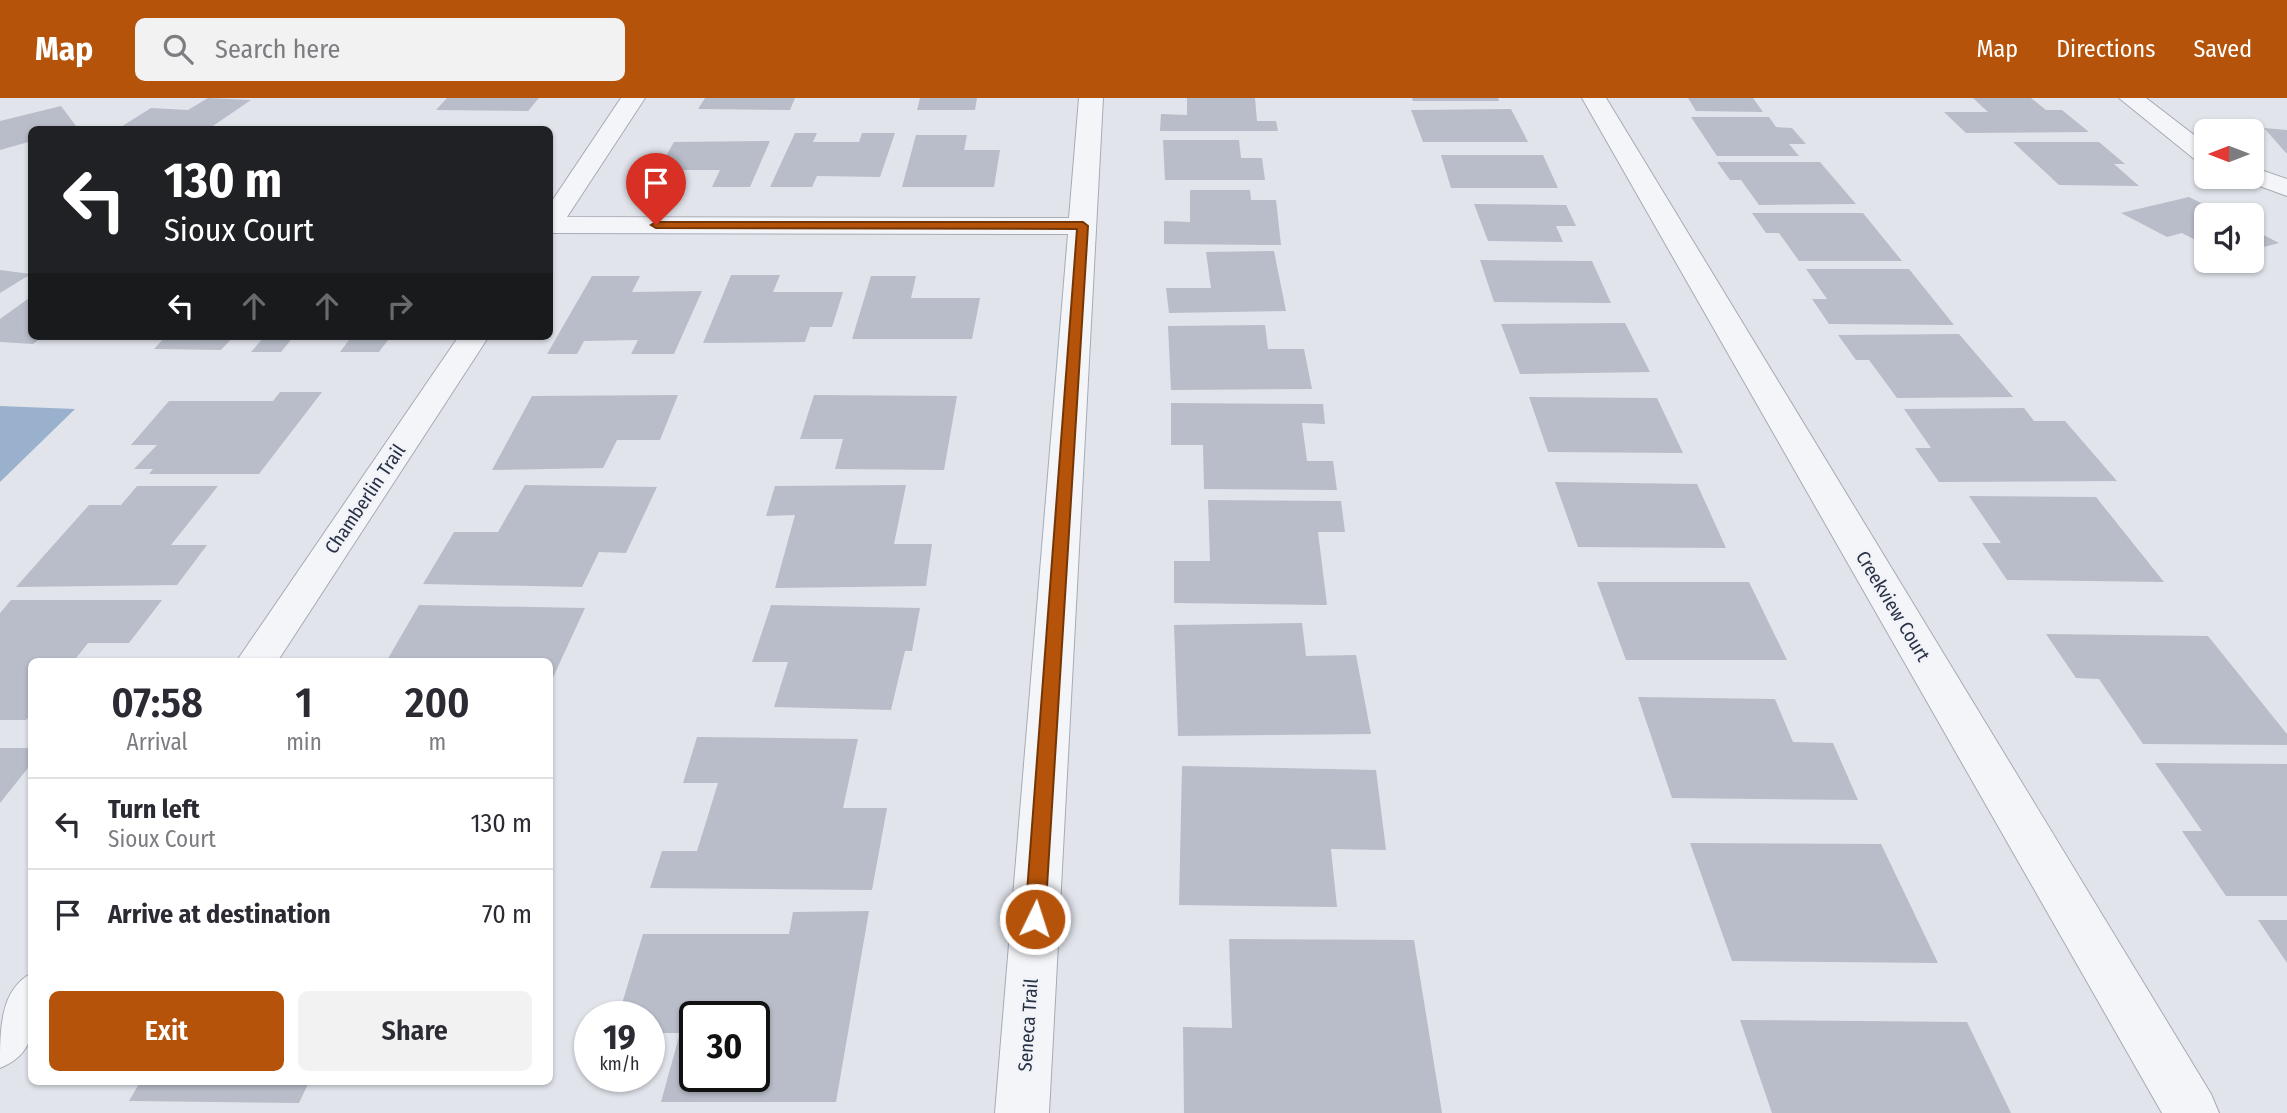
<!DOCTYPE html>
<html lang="en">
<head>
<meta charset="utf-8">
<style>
	body { margin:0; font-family:"Fira Sans Condensed",sans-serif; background:#f2f2f3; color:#2b2b33; height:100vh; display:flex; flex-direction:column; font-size:26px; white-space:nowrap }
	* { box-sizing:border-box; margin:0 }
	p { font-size:23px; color:#7c7c81 }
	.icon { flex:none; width:38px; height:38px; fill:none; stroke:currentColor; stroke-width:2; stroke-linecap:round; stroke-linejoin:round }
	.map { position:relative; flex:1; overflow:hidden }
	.sheet { position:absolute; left:28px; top:560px; width:525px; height:427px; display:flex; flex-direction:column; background:#fff; border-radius:10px; box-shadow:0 2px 5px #0004 }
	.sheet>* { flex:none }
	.guide { position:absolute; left:28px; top:28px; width:525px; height:214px; border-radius:10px; box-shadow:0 2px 5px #0004; background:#202124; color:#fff; overflow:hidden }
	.needle { width:46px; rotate:270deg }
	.tools { position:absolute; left:2194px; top:21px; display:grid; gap:14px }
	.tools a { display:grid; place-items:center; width:70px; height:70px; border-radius:10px; background:#fff; box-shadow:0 2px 5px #0004; font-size:35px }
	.speed { position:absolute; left:574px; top:903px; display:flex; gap:14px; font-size:35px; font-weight:700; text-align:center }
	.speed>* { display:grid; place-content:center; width:91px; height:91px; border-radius:50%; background:#fff; box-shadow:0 2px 5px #0004; line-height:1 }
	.speed small { font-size:18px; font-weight:400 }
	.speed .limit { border:4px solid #111; border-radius:10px; background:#fff; color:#111 }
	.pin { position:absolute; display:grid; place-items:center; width:60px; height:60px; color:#fff; margin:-72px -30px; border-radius:50% 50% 50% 0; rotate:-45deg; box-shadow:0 0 7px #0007 }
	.pin .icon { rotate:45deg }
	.me { position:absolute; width:77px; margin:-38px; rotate:4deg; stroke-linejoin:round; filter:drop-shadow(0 0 5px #0008) }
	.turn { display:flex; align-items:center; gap:24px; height:147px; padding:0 21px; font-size:32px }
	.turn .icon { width:91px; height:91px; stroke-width:2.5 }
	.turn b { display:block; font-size:49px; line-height:60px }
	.lanes { display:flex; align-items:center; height:66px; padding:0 21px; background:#0003; justify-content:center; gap:35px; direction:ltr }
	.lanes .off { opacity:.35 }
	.eta { display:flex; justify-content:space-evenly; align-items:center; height:119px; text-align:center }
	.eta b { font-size:42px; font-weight:600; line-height:49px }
	.action { display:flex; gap:14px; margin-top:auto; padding:14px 21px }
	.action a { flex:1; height:80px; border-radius:10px; background:#b45309; color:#fff; font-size:28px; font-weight:600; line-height:80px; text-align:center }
	.action a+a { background:#f2f2f3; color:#2b2b33 }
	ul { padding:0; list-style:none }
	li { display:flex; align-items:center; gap:21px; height:91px; padding:0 21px; border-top:2px solid #e1e1e2 }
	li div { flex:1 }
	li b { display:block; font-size:26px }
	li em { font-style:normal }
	header { display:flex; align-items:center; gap:42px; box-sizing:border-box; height:98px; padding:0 35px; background:#b45309; color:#fff }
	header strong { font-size:33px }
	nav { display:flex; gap:38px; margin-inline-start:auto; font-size:24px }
	.search { width:490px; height:63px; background:#f2f2f3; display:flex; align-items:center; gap:18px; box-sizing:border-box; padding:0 24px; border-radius:10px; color:#7c7c81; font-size:26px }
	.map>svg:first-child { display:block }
	.water { fill:#99b1cd }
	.building { fill:#b8bdc9; fill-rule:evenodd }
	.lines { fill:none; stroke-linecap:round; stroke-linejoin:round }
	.street-casing { stroke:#a6abb6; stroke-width:2 }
	.street { fill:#f4f5f8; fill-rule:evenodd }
	.route { fill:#b45309; stroke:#753606; stroke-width:2 }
	.labels { text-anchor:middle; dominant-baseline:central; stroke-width:5; stroke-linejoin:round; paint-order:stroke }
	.street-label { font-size:19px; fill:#283144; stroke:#f1f3f8 }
</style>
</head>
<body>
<header>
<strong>Map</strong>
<div class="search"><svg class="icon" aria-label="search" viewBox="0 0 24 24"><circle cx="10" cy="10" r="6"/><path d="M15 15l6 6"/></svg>Search here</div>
<nav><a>Map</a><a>Directions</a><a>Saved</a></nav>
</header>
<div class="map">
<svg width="2287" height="1015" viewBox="0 0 2287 1015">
	<rect width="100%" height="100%" fill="#e1e4eb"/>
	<path class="water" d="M0 308 75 311 0 384Z"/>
	<path class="building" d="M208 0 251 2 207 32H116L151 10 188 12Z
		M447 0H539L528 13 436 12Z
		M705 0H795L790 12 698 11Z
		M920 0H977L975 12H917Z
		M1187 0H1255L1257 23H1276L1278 33H1160L1161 16 1187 17Z
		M1412 0H1498L1499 3H1413Z
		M1688 0H1753L1763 14 1696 13Z
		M1973 0H2031L2046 12H2062L2089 34 1966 35 1944 14H1988Z
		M61 8 79 32H32V43L0 52V23Z
		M1511 11 1528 44H1423L1411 12Z
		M1691 19H1769L1776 29 1792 30 1806 46H1789L1799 58H1717Z
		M2264 30 2287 32V56Z
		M795 35H817L813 44H859L862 35H895L880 79 817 78 812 89H770Z
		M916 37H967L964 52H1000L994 89H902Z
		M1163 42H1239L1241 60H1262L1265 82H1165Z
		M770 43 750 89H712L720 72H658L674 44Z
		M2013 44H2099L2125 66H2114L2139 88 2059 87Z
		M1441 57H1543L1558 90H1451Z
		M1717 64H1820L1856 106 1759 107 1741 82H1730Z
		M1190 92H1250L1251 102H1276L1281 147 1164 146V123L1190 124Z
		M2189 99 2225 117H2207V148L2182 135 2167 139 2121 115Z
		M1474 106 1566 107 1576 128H1556L1563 144 1488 143Z
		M1752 115H1863L1902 163H1799L1779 135H1766Z
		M2252 131 2279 145 2252 152Z
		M1274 153 1286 213 1169 215 1166 190H1211L1206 154Z
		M1480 162 1592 163 1611 205 1494 204Z
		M1806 171H1909L1954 227 1829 226 1812 201H1827Z
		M0 172 31 176 0 195Z
		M731 177H780L773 194H843L832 229H810L805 244 703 245Z
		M592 178H640L632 194 702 193 674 256H631L638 242 584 243 577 256H547Z
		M871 178H916L911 200H980L972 241H852Z
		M32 198V238H43L33 246 0 244V221Z
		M1625 225 1650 274 1520 276 1501 226Z
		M1265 227 1268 251H1304L1312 291 1171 292 1168 228Z
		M1959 236 2013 299 1897 300 1869 262H1856L1838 237Z
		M166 238H234L221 252 154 251Z
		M265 238H294L281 254H251Z
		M352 238H391L379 254H340Z
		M280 294H322L259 376H149L153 371H134L157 347H131L169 303H273Z
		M678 297 660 342H617L603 370 492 372 532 298Z
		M814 297 957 298 944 372 835 371 843 341H800Z
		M1529 299 1657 300 1683 355 1548 354Z
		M1171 305 1323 306 1325 326 1302 325 1307 363H1333L1337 392 1204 391 1203 347H1171Z
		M2024 310 2034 323H2065L2117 383 1939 384 1915 350H1931L1904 311Z
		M1555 384 1697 386 1726 450 1578 449Z
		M525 387 657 389 626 455 599 454 582 489 423 486 454 434H498Z
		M906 387 894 446H932L926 488 775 490 795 417 766 418 775 388Z
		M137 388H218L171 447H207L177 487 16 489 89 407H121Z
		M1969 398 2096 399 2164 484 2007 482 1982 445H2001Z
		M1208 402 1341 403 1345 434H1318L1327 507 1174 505V463H1210Z
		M1597 484H1749L1787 562H1626Z
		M11 502H162L129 545H88L73 564H32V615L26 622H0V515Z
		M419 507 585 510 550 586V564H386Z
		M771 507 920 510 912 553H905L891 612 774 609 788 564H752Z
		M1302 525 1306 558 1356 557 1371 636 1178 638 1174 527Z
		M2046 536 2208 538 2287 636V647L2143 646 2099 581 2076 580Z
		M1638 599 1775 601 1793 644 1833 645 1858 702 1672 700Z
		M697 639 858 641 843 710H887L872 792 650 790 662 753H697L718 685H683Z
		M0 650H32V665L0 705Z
		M2155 665 2287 666V798H2226L2182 733H2202Z
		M1182 668 1376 672 1386 752 1331 751 1337 809 1179 807Z
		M1690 745 1881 746 1938 865 1732 863Z
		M869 813 836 1004H661L680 935H649V919H618L643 836H789L793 814ZM695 919H754V978H695Z
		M2258 822H2287V865Z
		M1229 841 1414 842 1442 1015H1184L1183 929 1232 930Z
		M1740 922 1967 924 2011 1015H1772Z
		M140 984H309L299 1005 129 1003Z"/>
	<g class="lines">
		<defs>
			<path id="street" d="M621 0H645L567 119 1069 120 1079 0H1103L1049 1015H995L1068 136 550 135V106Z
				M1582 0H1606L2211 996 2219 1015H2162Z
				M2119 0H2146L2207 47V66L2198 64Z
				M2252 69 2287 81V98L2243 82 2240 79H2252Z
				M459 238H489L277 564H236Z
				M32 875C32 915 44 952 0 970 0 930 0 892 32 875Z"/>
		</defs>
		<use href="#street" class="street-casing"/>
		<use href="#street" class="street"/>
	</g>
	<path class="route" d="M1083 124 1088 128 1045 821 1042 827 1035 830 1028 827 1025 821 1077 131 656 130 651 127 656 124Z"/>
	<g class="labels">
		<g class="street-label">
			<text transform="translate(365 401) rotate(-56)">Chamberlin Trail</text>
			<text transform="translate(1893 508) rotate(59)">Creekview Court</text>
			<text transform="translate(1028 927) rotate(-86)">Seneca Trail</text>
		</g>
	</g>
</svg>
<div class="tools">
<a><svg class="needle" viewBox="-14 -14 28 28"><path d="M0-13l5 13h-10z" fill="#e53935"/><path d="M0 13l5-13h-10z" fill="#7c7c81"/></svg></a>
<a><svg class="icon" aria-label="sound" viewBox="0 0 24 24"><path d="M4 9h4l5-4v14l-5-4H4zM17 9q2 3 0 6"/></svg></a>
</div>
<div class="speed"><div>19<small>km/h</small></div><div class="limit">30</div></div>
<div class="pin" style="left:656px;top:127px;background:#d93025"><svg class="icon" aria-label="arrive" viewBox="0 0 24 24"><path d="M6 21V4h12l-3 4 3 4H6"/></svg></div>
<svg class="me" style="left:1035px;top:821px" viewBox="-20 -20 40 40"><circle r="17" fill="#b45309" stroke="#fff" stroke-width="3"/><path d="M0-11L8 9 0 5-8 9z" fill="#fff"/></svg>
<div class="guide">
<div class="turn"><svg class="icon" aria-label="left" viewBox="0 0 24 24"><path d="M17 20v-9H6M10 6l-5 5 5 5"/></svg><div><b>130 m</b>Sioux Court</div></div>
<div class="lanes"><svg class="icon" aria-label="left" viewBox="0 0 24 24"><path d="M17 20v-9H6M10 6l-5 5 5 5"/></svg><svg class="icon off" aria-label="ahead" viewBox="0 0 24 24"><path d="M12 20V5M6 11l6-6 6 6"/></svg><svg class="icon off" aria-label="ahead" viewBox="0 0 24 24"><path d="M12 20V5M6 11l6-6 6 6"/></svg><svg class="icon off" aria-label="right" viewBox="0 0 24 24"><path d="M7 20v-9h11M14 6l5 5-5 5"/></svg></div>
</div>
<section class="sheet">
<div class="eta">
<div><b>07:58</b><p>Arrival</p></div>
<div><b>1</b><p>min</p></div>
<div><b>200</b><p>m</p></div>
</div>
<ul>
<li><svg class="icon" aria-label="left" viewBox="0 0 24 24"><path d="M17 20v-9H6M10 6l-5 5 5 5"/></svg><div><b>Turn left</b><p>Sioux Court</p></div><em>130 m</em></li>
<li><svg class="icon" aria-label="arrive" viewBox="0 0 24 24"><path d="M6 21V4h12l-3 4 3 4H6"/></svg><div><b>Arrive at destination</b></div><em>70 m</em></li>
</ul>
<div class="action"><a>Exit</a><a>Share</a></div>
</section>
</div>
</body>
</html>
